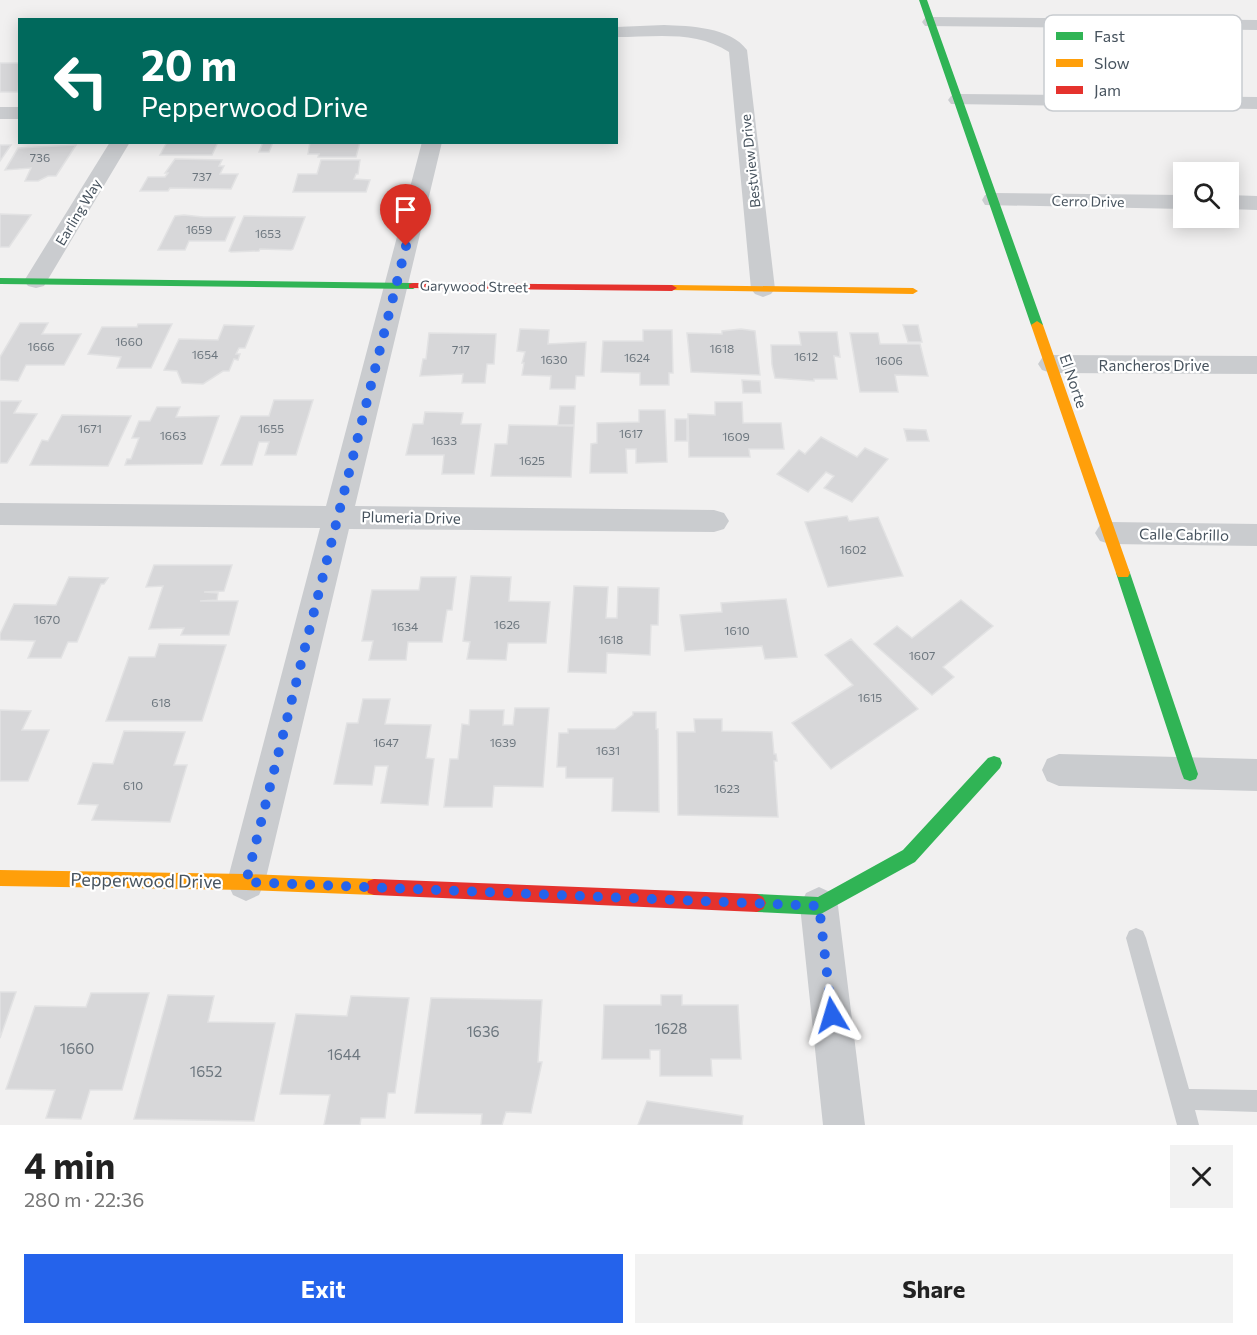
<!DOCTYPE html>
<html lang="en">
<head>
<meta charset="utf-8">
<style>
	body { margin:0; font-family:Commissioner,sans-serif; background:#f2f2f2; color:#222; height:100vh; display:flex; flex-direction:column; font-size:22px; white-space:nowrap }
	* { box-sizing:border-box; margin:0 }
	p { font-size:20px; color:#767676 }
	.icon { flex:none; width:33px; height:33px; fill:none; stroke:currentColor; stroke-width:2; stroke-linecap:round; stroke-linejoin:round }
	.map { position:relative; height:1125px; overflow:hidden }
	.panel { display:flex; flex-direction:column; background:#fff; flex:1 }
	.panel>* { flex:none }
	.hud { position:absolute; left:18px; top:18px; width:600px; height:126px; border-radius:0px; box-shadow:0 3px 15px #0003; background:#00695c; color:#fff; overflow:hidden }
	.tools { position:absolute; left:1173px; top:162px; display:grid; gap:12px }
	.tools a { display:grid; place-items:center; width:66px; height:66px; border-radius:0px; background:#fff; box-shadow:0 3px 15px #0003; font-size:30px }
	.pin { position:absolute; display:grid; place-items:center; width:51px; height:51px; color:#fff; margin:-62px -26px; border-radius:50% 50% 50% 0; rotate:-45deg; box-shadow:0 0 6px #0007 }
	.pin .icon { rotate:45deg }
	.me { position:absolute; width:66px; margin:-33px; rotate:353deg; stroke-linejoin:round; filter:drop-shadow(0 0 4px #0008) }
	.turn { display:flex; align-items:center; gap:21px; height:126px; padding:0 24px; font-size:27px }
	.turn .icon { width:78px; height:78px; stroke-width:2.5 }
	.turn b { display:block; font-size:42px; line-height:51px }
	.round { display:grid; place-items:center; flex:none; width:63px; height:63px; border-radius:0px; background:#f2f2f2 }
	.head { display:flex; align-items:center; justify-content:space-between; height:102px; padding:0 24px }
	h1 { font-size:36px; font-weight:700; line-height:45px }
	.primary-button { display:flex; gap:12px; margin-top:auto; padding:12px 24px }
	.primary-button a { flex:1; height:69px; border-radius:0px; background:#2563eb; color:#fff; font-size:24px; font-weight:700; line-height:69px; text-align:center }
	.primary-button a+a { background:#f2f2f2; color:#222 }
	.map>svg:first-child { display:block }
	.building { fill:#d7d7d9; stroke:#e2e2e3; stroke-width:1.5 }
	.lines { fill:none; stroke-linecap:round; stroke-linejoin:round }
	.lane { fill:#cacccf; fill-rule:evenodd }
	.street { fill:#cacccf; fill-rule:evenodd }
	.fast { fill:#30b455; fill-rule:evenodd }
	.slow { fill:#ff9f0a; fill-rule:evenodd }
	.jam { fill:#e5322d; fill-rule:evenodd }
	.route { stroke:#2563eb; stroke-width:10; stroke-dasharray:0 18 }
	.labels { text-anchor:middle; dominant-baseline:central; stroke-width:4.5; stroke-linejoin:round; paint-order:stroke }
	.number-label { font-size:12px; fill:#6c767e }
	.far-street-label { font-size:14px; fill:#47535e; stroke:#fff }
	.street-label { font-size:15px; fill:#47535e; stroke:#fff }
	.near-number-label { font-size:15px; fill:#6c767e }
	.near-street-label { font-size:18px; fill:#47535e; stroke:#fff }
	.key { fill:#fff; stroke:#c8cbcf; stroke-width:1.5 }
	.key-label { font-size:16px; fill:#47535e }
</style>
</head>
<body>
<div class="map">
<svg width="1257" height="1125" viewBox="0 0 1257 1125">
	<rect width="100%" height="100%" fill="#f1f0f0"/>
	<path class="building" d="M0 63H20L18 92H0Z
		M167 142H218L212 155H160Z
		M263 142H273L269 152H259Z
		M310 142H360L356 157H318L319 154H308Z
		M0 145H11L0 161Z
		M76 145 56 176H48L38 181H25L31 168 5 170 18 148Z
		M175 159 222 160 219 166H224L220 174H238L231 189 170 188 168 191H140L148 177H165L168 173H165Z
		M321 160H360L358 174H356L354 179 370 180 366 192H293L298 174H317Z
		M0 214 31 215 9 247H0Z
		M184 215 203 217H235L225 241H189L185 250H158L175 216Z
		M244 216 305 217 293 249 291 250 260 249 259 251 231 252 229 251Z
		M20 323H48L42 334H81L64 365H26L18 381 0 380V357Z
		M138 324H172L151 368H117L121 357 88 354 102 327H137Z
		M224 325 254 326 245 348H239L236 354H240L238 360 234 359 229 371H223L203 384 182 383 177 371 164 370 179 339 218 340Z
		M903 325H918L922 342H908Z
		M520 329 549 330 548 344 586 342 584 376H576L575 389H550L551 376 522 375 524 363H522L525 352 517 351Z
		M741 329 755 331 760 375 691 372 687 333 722 334V331Z
		M643 330H672L673 373H669V385H640V373L601 372 603 341H643Z
		M799 332H837L840 357 834 356 837 379H814V381L775 378 772 365 771 345H801Z
		M429 333 496 334 494 364H487L485 383H462L463 374 420 376 423 359H426Z
		M850 333H878L880 344H920L928 376 895 375 898 392H860Z
		M742 380 760 381 761 393H743Z
		M274 400H313L296 455H265L269 442H259L252 465H221L241 416H269Z
		M0 401H21L14 413 37 414 7 463H0Z
		M715 402H742L743 423H781L784 449H749L750 457H689L688 414 715 415Z
		M560 406H575L574 425H558Z
		M157 407H180L176 417 219 416 202 464 125 465 127 459H131L139 438H132L139 421H150Z
		M639 410H665L667 462 636 463V449H626L627 473H590L591 444 597 443V423L639 422Z
		M425 412 463 413 461 424H481L474 474H442L444 455H406L413 424H423Z
		M62 415 131 416 108 466 30 465 42 440 48 441Z
		M675 419H687V441H675Z
		M509 425 574 426 571 477 491 476 495 444H507Z
		M904 429 926 430 929 441H907Z
		M821 437 857 457 865 448 888 459 852 502 824 488 834 476 826 472 808 492 777 474 799 450 805 454Z
		M847 516 849 521 878 517 903 576 828 587 805 522Z
		M154 565H232L224 591 204 592 218 593 217 600 200 601H238L229 635H181L184 628 149 629 163 586 146 587Z
		M471 576 511 577 509 601 550 602 546 643H508L506 660 467 659 470 642 463 641Z
		M69 577 108 578 104 584H101L77 642H68L61 658H28L35 641 0 640V634L14 604 56 605Z
		M421 577H456L452 610H447L442 642H408L406 660H369L373 641H362L372 590H419Z
		M574 586 608 587 606 618H617L618 587 659 588 658 625H651L650 655 607 653 606 673 568 672Z
		M786 599 797 657 765 659 762 646 685 651 680 615 722 612 721 603Z
		M961 600 993 626 943 667 954 677 932 695 874 644 897 626 912 638Z
		M851 639 918 709 831 769 792 723 853 685 825 655Z
		M159 644 226 645 202 721H106L129 657H155Z
		M363 699H390L385 724 431 725 426 758 434 759 428 805 381 803 388 766H375L372 785 334 784 347 723H358Z
		M515 708H549L543 787 494 786 492 807H444L450 759H458L462 724 469 725 470 710H504L503 725H513Z
		M0 710 31 711 22 730H49L28 781H0Z
		M633 712H656V729H658L659 812 612 811 613 778H566V767H557L559 733H568V729H615L633 715Z
		M694 719H722V731L772 732 774 754H776L777 761H774L778 817 678 815 677 732H695Z
		M124 731 185 732 174 765H187L170 822 92 820 98 805 78 804 93 763 113 764Z
		M0 992H16L0 1038Z
		M91 993H149L122 1090H90L81 1119 46 1118 55 1090 6 1089 35 1006 86 1007Z
		M168 995 214 996 208 1022 275 1023 254 1121 134 1119Z
		M661 995H682V1005H738L741 1059H711L712 1076H660V1050H650V1059H602L604 1005H661Z
		M351 996 409 998 395 1093H388L385 1118H361L360 1125H324L330 1095 280 1094 296 1014 347 1016Z
		M431 998 542 1000 538 1062H542L531 1113 506 1112 502 1125H481L482 1114 415 1113Z
		M647 1101 743 1116 742 1125H638Z"/>
	<g class="lines">
		<path class="lane" d="M1136 928 1143 931 1146 938 1189 1089 1257 1090V1112L1195 1110 1199 1125H1177L1126 938 1129 931Z"/>
		<path class="street" d="M931 17 1257 20V30L925 26 922 22 925 18Z
			M664 25C690 26 730 27 747 50L775 289 771 294 763 297 755 294 751 289 729 52C696 30 655 37 616 37V27Z
			M958 94 1257 97V109L951 104 948 100 951 96Z
			M0 107H20V119H0Z
			M110 142H130L44 286 36 288 28 286 24 281Z
			M422 142H442L355 506 714 510 724 513 729 521 724 529 714 532 349 529 265 882 259 895 246 901 233 895 227 882 320 528 0 525V503L326 506Z
			M993 193 1184 195V209L985 205 982 200 985 195Z
			M1228 195 1257 196V210L1228 209Z
			M1051 355 1257 356V374L1051 373 1042 370 1038 364 1042 358Z
			M1110 522 1257 524V546L1110 544 1100 541 1095 533 1100 525Z
			M1059 754 1257 759V791L1059 786 1047 781 1042 770 1047 759Z
			M819 887 832 893 838 906 865 1125H823L800 906 806 893Z"/>
		<path class="fast" d="M919 0H927L1043 325 1041 328H1033L1031 325Z
			M0 278 413 283 418 286 413 289 0 284Z
			M1123 568 1128 569 1130 573 1198 774 1196 779 1190 781 1184 779 1182 774 1116 573 1118 569Z
			M994 756 1000 758 1002 763 1000 768 915 862 819 915 757 912 751 909 748 903 751 897 757 894 818 897 903 850 988 758Z"/>
		<path class="slow" d="M672 285 913 288 918 291 913 294 668 290V286Z
			M1037 321 1043 325 1130 573 1128 577H1118L1116 573 1031 325Z
			M0 870 246 874 374 879 380 881 382 887 380 893 374 895 246 890 0 886Z"/>
		<path class="jam" d="M413 283 672 285 677 288 672 291 409 288V284Z
			M374 879 757 894 763 897 766 903 763 909 757 912 374 895 368 893 366 887 368 881Z"/>
	</g>
	<g class="lines">
		<path class="route" d="M406 246 246 882 819 906 832 1015"/>
	</g>
	<g class="labels">
		<g class="number-label">
			<text x="40" y="157">736</text>
			<text x="202" y="176">737</text>
			<text x="199" y="229">1659</text>
			<text x="268" y="233">1653</text>
			<text x="129" y="341">1660</text>
			<text x="41" y="346">1666</text>
			<text x="722" y="348">1618</text>
			<text x="461" y="349">717</text>
			<text x="205" y="354">1654</text>
			<text x="806" y="356">1612</text>
			<text x="637" y="357">1624</text>
			<text x="554" y="359">1630</text>
			<text x="889" y="360">1606</text>
			<text x="90" y="428">1671</text>
			<text x="271" y="428">1655</text>
			<text x="631" y="433">1617</text>
			<text x="173" y="435">1663</text>
			<text x="736" y="436">1609</text>
			<text x="444" y="440">1633</text>
			<text x="532" y="460">1625</text>
			<text x="853" y="549">1602</text>
			<text x="47" y="619">1670</text>
			<text x="507" y="624">1626</text>
			<text x="405" y="626">1634</text>
			<text x="737" y="630">1610</text>
			<text x="611" y="639">1618</text>
			<text x="922" y="655">1607</text>
			<text x="870" y="697">1615</text>
			<text x="161" y="702">618</text>
			<text x="386" y="742">1647</text>
			<text x="503" y="742">1639</text>
			<text x="608" y="750">1631</text>
			<text x="133" y="785">610</text>
			<text x="727" y="788">1623</text>
		</g>
		<g class="far-street-label">
			<text transform="translate(750 161) rotate(-96)">Bestview Drive</text>
			<text transform="translate(1088 201) rotate(1)">Cerro Drive</text>
			<text transform="translate(78 212) rotate(-59)">Earling Way</text>
			<text transform="translate(474 286) rotate(1)">Garywood Street</text>
		</g>
		<g class="street-label">
			<text x="1154" y="365">Rancheros Drive</text>
			<text transform="translate(1074 381) rotate(71)">El Norte</text>
			<text transform="translate(411 517) rotate(1)">Plumeria Drive</text>
			<text transform="translate(1184 534) rotate(1)">Calle Cabrillo</text>
		</g>
		<g class="near-number-label">
			<text x="671" y="1028">1628</text>
			<text x="483" y="1031">1636</text>
			<text x="77" y="1048">1660</text>
			<text x="344" y="1054">1644</text>
			<text x="206" y="1071">1652</text>
		</g>
		<g class="near-street-label">
			<text transform="translate(146 880) rotate(1)">Pepperwood Drive</text>
		</g>
	</g>
	<rect x="1044" y="15" width="198" height="96" rx="9" class="key"/>
	<rect x="1056" y="32" width="27" height="8" fill="#30b455"/>
	<rect x="1056" y="59" width="27" height="8" fill="#ff9f0a"/>
	<rect x="1056" y="86" width="27" height="8" fill="#e5322d"/>
	<g class="key-label">
		<text x="1094" y="42">Fast</text>
		<text x="1094" y="69">Slow</text>
		<text x="1094" y="96">Jam</text>
	</g>
</svg>
<div class="tools">
<a><svg class="icon" aria-label="search" viewBox="0 0 24 24"><circle cx="10" cy="10" r="6"/><path d="M15 15l6 6"/></svg></a>
</div>
<div class="pin" style="left:406px;top:246px;background:#d93025"><svg class="icon" aria-label="arrive" viewBox="0 0 24 24"><path d="M6 21V4h12l-3 4 3 4H6"/></svg></div>
<svg class="me" style="left:832px;top:1015px" viewBox="-20 -20 40 40"><path d="M0-17L14 15 0 8-14 15z" fill="#2563eb" stroke="#fff" stroke-width="4"/></svg>
<div class="hud">
<div class="turn"><svg class="icon" aria-label="left" viewBox="0 0 24 24"><path d="M17 20v-9H6M10 6l-5 5 5 5"/></svg><div><b>20 m</b>Pepperwood Drive</div></div>
</div>
</div>
<section class="panel">
<div class="head"><div><h1>4 min</h1><p>280 m · 22:36</p></div><a class="round"><svg class="icon" aria-label="close" viewBox="0 0 24 24"><path d="M6 6l12 12M18 6L6 18"/></svg></a></div>
<div class="primary-button"><a>Exit</a><a>Share</a></div>
</section>
</body>
</html>
